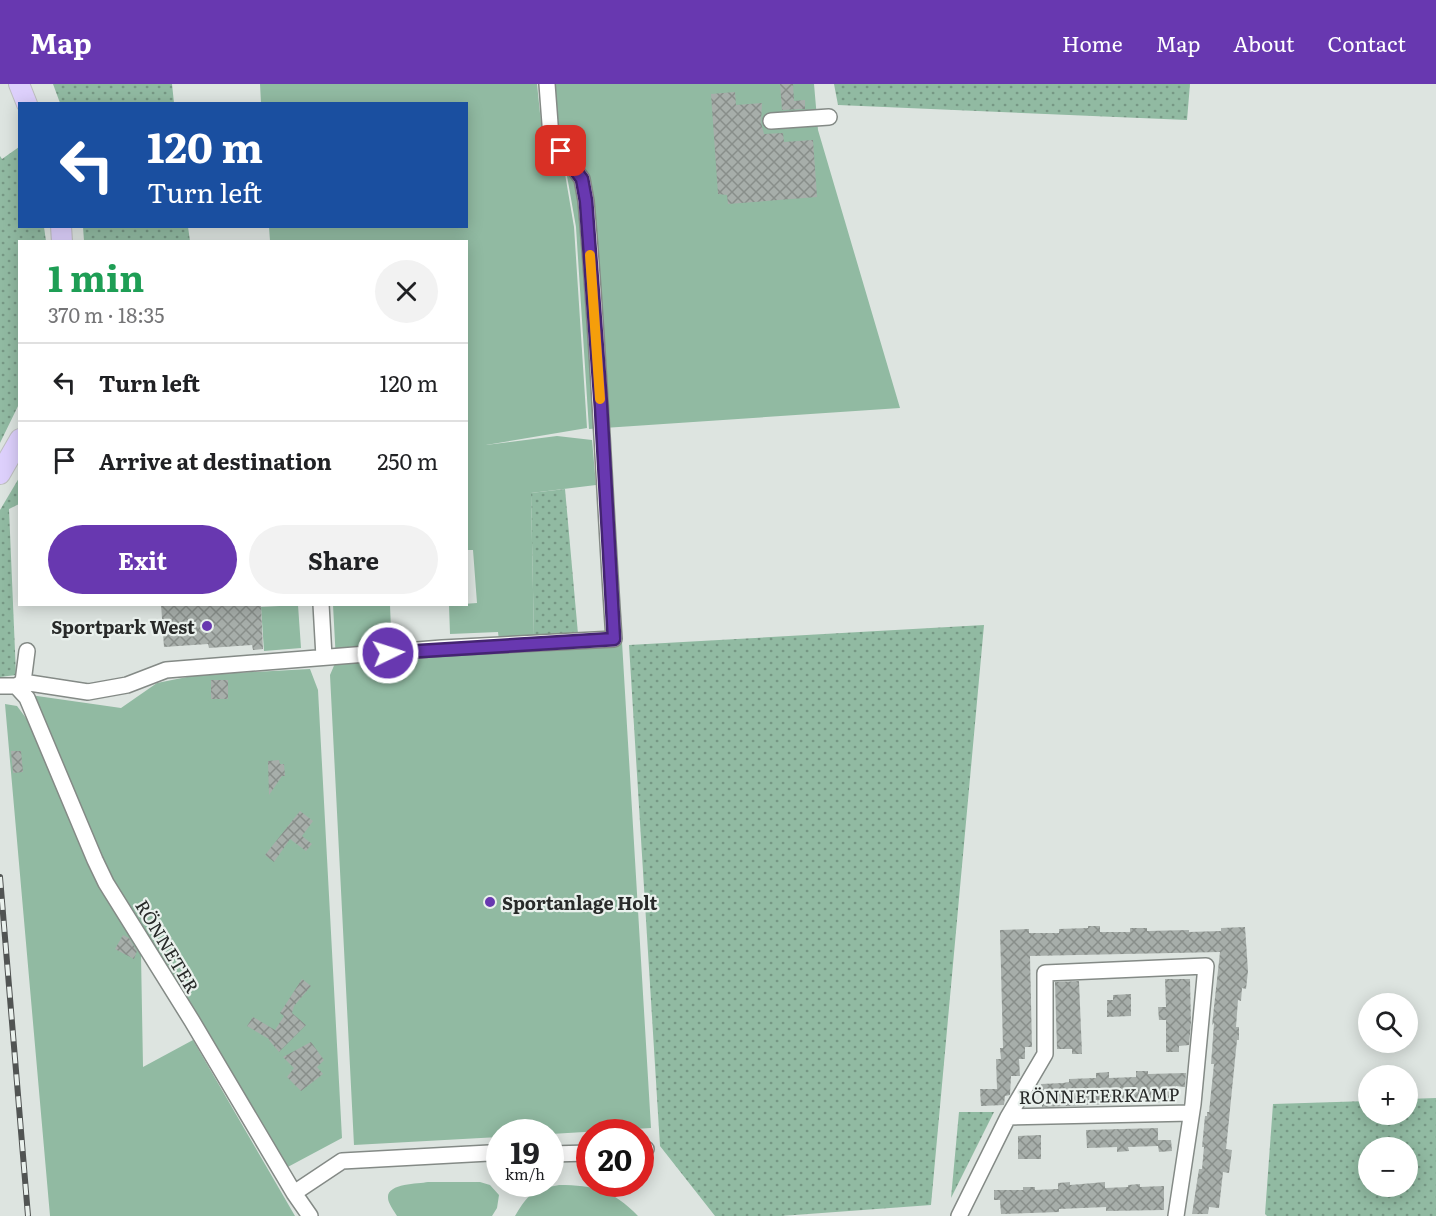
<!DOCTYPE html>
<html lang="en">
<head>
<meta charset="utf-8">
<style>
	body { margin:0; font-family:Literata,serif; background:#f2f2f2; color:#202124; height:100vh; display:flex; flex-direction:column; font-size:22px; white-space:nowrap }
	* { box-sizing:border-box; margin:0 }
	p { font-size:20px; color:#757577 }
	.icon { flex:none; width:33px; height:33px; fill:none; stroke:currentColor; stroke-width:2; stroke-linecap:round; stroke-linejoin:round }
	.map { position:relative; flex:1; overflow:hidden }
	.details { position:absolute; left:18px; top:156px; width:450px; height:366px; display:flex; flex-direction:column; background:#fff; border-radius:0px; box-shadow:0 3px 15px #0003 }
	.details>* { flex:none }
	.guide { position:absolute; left:18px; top:18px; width:450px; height:126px; border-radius:0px; box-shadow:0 3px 15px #0003; background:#1a4fa0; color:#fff; overflow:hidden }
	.fabs { position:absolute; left:1358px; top:909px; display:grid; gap:12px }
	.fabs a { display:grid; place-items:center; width:60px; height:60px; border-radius:50%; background:#fff; box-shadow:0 3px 15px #0003; font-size:30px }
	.speed { position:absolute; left:486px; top:1035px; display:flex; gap:12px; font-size:30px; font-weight:700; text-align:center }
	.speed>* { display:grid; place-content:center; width:78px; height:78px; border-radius:50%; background:#fff; box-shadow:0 3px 15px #0003; line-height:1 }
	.speed small { font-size:15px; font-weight:400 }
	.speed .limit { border:9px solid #d22; background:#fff; color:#111 }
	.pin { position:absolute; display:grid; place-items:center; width:51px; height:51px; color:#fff; margin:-26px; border-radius:12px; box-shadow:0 3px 9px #0006 }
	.me { position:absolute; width:66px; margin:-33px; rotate:86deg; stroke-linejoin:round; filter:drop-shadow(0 0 4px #0008) }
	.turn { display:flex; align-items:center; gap:21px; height:126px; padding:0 30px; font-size:27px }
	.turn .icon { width:78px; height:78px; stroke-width:2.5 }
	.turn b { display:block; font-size:42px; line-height:51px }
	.round { display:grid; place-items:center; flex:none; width:63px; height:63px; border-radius:32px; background:#f2f2f2 }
	.headline { display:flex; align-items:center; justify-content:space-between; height:102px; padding:0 30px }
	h1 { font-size:36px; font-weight:700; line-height:45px; color:#1e9e55 }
	.button { display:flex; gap:12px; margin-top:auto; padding:12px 30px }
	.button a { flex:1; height:69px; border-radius:36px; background:#6838b0; color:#fff; font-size:24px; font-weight:700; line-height:69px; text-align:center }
	.button a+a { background:#f2f2f2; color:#202124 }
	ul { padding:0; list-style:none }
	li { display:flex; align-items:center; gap:18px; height:78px; padding:0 30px; border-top:2px solid #e0e0e0 }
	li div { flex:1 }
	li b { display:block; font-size:22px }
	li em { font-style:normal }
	header { display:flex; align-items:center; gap:36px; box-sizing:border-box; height:84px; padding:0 30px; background:#6838b0; color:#fff }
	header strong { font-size:28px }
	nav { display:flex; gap:33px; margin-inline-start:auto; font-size:21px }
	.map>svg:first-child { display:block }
	.grass { fill:url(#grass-dots); fill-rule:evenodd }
	.garden { fill:#91baa2 }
	.building { fill:url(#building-cross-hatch) }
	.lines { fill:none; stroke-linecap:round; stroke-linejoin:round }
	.minor-casing { stroke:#848a86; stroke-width:18 }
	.major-casing { stroke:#bebfbf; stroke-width:22 }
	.minor { stroke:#fff; stroke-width:15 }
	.major { stroke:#ddd0fc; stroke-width:20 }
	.rail-casing { stroke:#515453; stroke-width:6 }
	.rail { stroke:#eaf1ed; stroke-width:4; stroke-dasharray:11; stroke-linecap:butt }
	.route-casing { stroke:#442472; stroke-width:15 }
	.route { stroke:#6838b0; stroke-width:10 }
	.slow { stroke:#f59e0b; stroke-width:10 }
	.poi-dot { fill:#6838b0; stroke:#eaf1ed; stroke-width:2 }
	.labels { text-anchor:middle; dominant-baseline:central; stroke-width:4.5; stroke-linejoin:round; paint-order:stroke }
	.poi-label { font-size:18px; font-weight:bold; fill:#282a29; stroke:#eaf1ed; text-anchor:end }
	.street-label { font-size:18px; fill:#282a29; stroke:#eaf1ed }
</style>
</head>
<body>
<header>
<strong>Map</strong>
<nav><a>Home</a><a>Map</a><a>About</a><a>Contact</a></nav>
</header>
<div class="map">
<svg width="1436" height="1132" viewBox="0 0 1436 1132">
	<defs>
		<pattern id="grass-dots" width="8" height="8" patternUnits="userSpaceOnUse" patternTransform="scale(1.5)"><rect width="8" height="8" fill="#91baa2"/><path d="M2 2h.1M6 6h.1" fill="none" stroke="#769784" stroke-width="1.8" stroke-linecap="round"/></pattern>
		<pattern id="building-cross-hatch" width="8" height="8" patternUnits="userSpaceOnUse" patternTransform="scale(1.5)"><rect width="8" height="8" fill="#a7aeaa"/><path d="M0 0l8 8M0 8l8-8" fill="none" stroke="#888e8a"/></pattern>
	</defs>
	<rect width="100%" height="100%" fill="#dde4e0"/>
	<path class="grass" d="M53 0H172L174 19H60Z
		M834 0H1190L1187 36 838 21Z
		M19 63 20 142 44 143 46 157 20 158 19 320 0 359V72L2 75Z
		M83 143H188L190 157H84Z
		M19 394V420L9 425 16 591 0 593V426Z
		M565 405 578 550 534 554 531 409Z
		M984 541 931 1121 781 1132H715L660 1062 629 561Z
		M1436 1014V1132H1267L1265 1130 1273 1020 1368 1017V1030H1407V1015ZM1368 1064H1407V1102H1368Z
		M959 1028H994L951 1114Z"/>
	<path class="garden" d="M260 0H537L541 39 539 0H814L818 46 900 324 589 345 576 143 564 75 542 43V46L563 78 574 143 587 344 486 361 557 352 592 356 596 401 531 409 534 554 499 556 498 548 450 550 449 521 477 519 473 466H466V158L270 157 269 143 466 142V20L261 19Z
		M298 521 301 564 264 567 261 523Z
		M333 521H390L392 571 622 558 651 1044 551 1050 500 1048 499 1053 354 1061 330 591 336 577Z
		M310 585 318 606 342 1054 284 1085 101 775 30 611 121 624 157 599 197 591Z
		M5 620 17 622 32 642 97 797 141 870 143 983 193 956 295 1132H50Z
		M428 1098H480L490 1101 499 1111 497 1124 492 1132H397C394 1127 388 1119 388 1114 387 1099 418 1100 428 1098Z
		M559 1101C594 1101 613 1106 638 1132H515C529 1109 532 1106 559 1101Z"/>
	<path class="building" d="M780 0H793L794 17 805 16V25L782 26Z
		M735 8 736 21 762 19 761 38 764 50 783 49 784 58 813 56 817 113 728 120 727 111 718 110 711 10Z
		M161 520H259L261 522 263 565 253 566 252 561 209 564 208 560 164 563Z
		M211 596H228V615H211Z
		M11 667H21L23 688 13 689Z
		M279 676 280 680H284L285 692H282L269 711 268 677Z
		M300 727 313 737 302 752 312 760 306 767 290 755 274 778 265 771Z
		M1088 842H1100V848H1130V844H1147V847L1189 846V848L1221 847V844L1245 843 1248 887 1246 905 1242 904 1241 917 1238 916 1236 943H1239V956H1237L1226 1065 1232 1066 1229 1089 1223 1088 1219 1124 1209 1123 1208 1130H1192L1199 1085H1202L1204 1063H1202L1205 1032H1207V1028H1209L1214 980H1211L1214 939 1212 941 1220 868 1030 872 1032 963H1025V975H1019L1020 992H1011L1010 1011 1005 1012 1004 1021 981 1022 980 1005H997L996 975H1001L1000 964H1003L1000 846 1029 845V849H1059V845L1088 844Z
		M123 851 129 854 137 867 134 875 115 865Z
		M302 895 311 902 294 922 292 929 306 941 279 968 269 956V955L247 942 253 933 275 946 284 932 280 929Z
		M1165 895H1190L1191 939 1189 961 1179 962V968H1166V936H1159L1158 923H1166Z
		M1079 897 1082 970H1072V965H1057L1055 898Z
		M1131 910V932L1107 933V916H1113V911Z
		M311 958 324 976 317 983 323 990 301 1007 287 993 294 984 283 973Z
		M1136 987H1148V990L1186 989 1185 1003 1176 1002V1015H1163V1018L1042 1023 1041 1000 1063 999 1069 998V995L1096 994V989L1109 988V994L1136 993Z
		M1158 1044V1056H1171L1172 1067 1159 1068 1158 1062 1128 1063 1129 1067 1117 1068V1063L1087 1064 1086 1046Z
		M1041 1051V1075H1018V1052Z
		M1070 1098V1101L1082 1100 1105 1098V1104L1128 1103V1101L1140 1100V1103L1164 1102V1126L1106 1127V1123L1059 1125V1128L1001 1130 1000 1116H994V1106H1023V1103H1035V1106L1058 1105V1099Z"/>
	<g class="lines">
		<defs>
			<path id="minor" d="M771 37 829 33
				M321 520 324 573
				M23 598 27 567
				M0 602H16L23 598 88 608 127 601 166 586 442 564 614 555C604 409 599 263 586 117L582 95 551 53 547 0
				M16 602 27 614 95 776 106 799 192 937 294 1109 310 1132
				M1008 1033 1191 1029
				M640 1065H646
				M550 1070 590 1069
				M294 1109 342 1077 489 1069 500 1070
				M959 1132 1008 1033 1045 970V889L1206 882 1193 1020 1176 1132"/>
			<path id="major" d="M19 0 27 20
				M61 142 62 158
				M0 390 20 355"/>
		</defs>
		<use href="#minor" class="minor-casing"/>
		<use href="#major" class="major-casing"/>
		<use href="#minor" class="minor"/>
		<use href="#major" class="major"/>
		<defs>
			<path id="rail" d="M0 793 28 1132"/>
		</defs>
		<use href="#rail" class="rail-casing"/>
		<use href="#rail" class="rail"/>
	</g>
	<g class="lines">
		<defs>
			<path id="route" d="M388 569 614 555 601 322 586 117 582 95 561 67"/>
		</defs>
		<use href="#route" class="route-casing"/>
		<use href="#route" class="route"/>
		<path class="slow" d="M590 171 600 315"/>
	</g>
	<g class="poi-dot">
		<circle cx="207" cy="542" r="6"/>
		<circle cx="490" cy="818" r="6"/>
	</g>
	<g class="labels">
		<g class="poi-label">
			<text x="195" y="542">Sportpark West</text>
			<text x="502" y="818" text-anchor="start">Sportanlage Holt</text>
		</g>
		<g class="street-label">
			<text transform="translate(168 862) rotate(59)">RÖNNETER</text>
			<text transform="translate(1099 1011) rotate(-1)">RÖNNETERKAMP</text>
		</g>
	</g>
</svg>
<div class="fabs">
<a><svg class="icon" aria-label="search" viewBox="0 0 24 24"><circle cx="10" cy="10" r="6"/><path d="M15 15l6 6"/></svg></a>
<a>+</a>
<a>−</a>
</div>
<div class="speed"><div>19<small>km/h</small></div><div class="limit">20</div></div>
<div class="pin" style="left:561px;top:67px;background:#d93025"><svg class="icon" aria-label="arrive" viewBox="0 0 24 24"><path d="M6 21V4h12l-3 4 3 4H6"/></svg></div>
<svg class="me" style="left:388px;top:569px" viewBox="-20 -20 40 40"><circle r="17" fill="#6838b0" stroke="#fff" stroke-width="3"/><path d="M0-11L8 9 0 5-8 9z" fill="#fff"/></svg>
<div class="guide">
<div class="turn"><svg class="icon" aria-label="left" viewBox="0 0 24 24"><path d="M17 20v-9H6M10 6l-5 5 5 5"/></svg><div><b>120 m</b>Turn left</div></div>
</div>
<section class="details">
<div class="headline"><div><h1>1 min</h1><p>370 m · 18:35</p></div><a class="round"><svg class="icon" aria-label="close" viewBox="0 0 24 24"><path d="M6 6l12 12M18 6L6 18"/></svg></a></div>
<ul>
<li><svg class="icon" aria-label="left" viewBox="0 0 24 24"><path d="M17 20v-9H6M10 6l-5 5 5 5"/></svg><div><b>Turn left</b></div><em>120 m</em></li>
<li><svg class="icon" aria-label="arrive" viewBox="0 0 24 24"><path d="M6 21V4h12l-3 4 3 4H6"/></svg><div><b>Arrive at destination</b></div><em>250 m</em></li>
</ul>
<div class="button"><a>Exit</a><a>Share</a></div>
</section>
</div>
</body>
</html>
